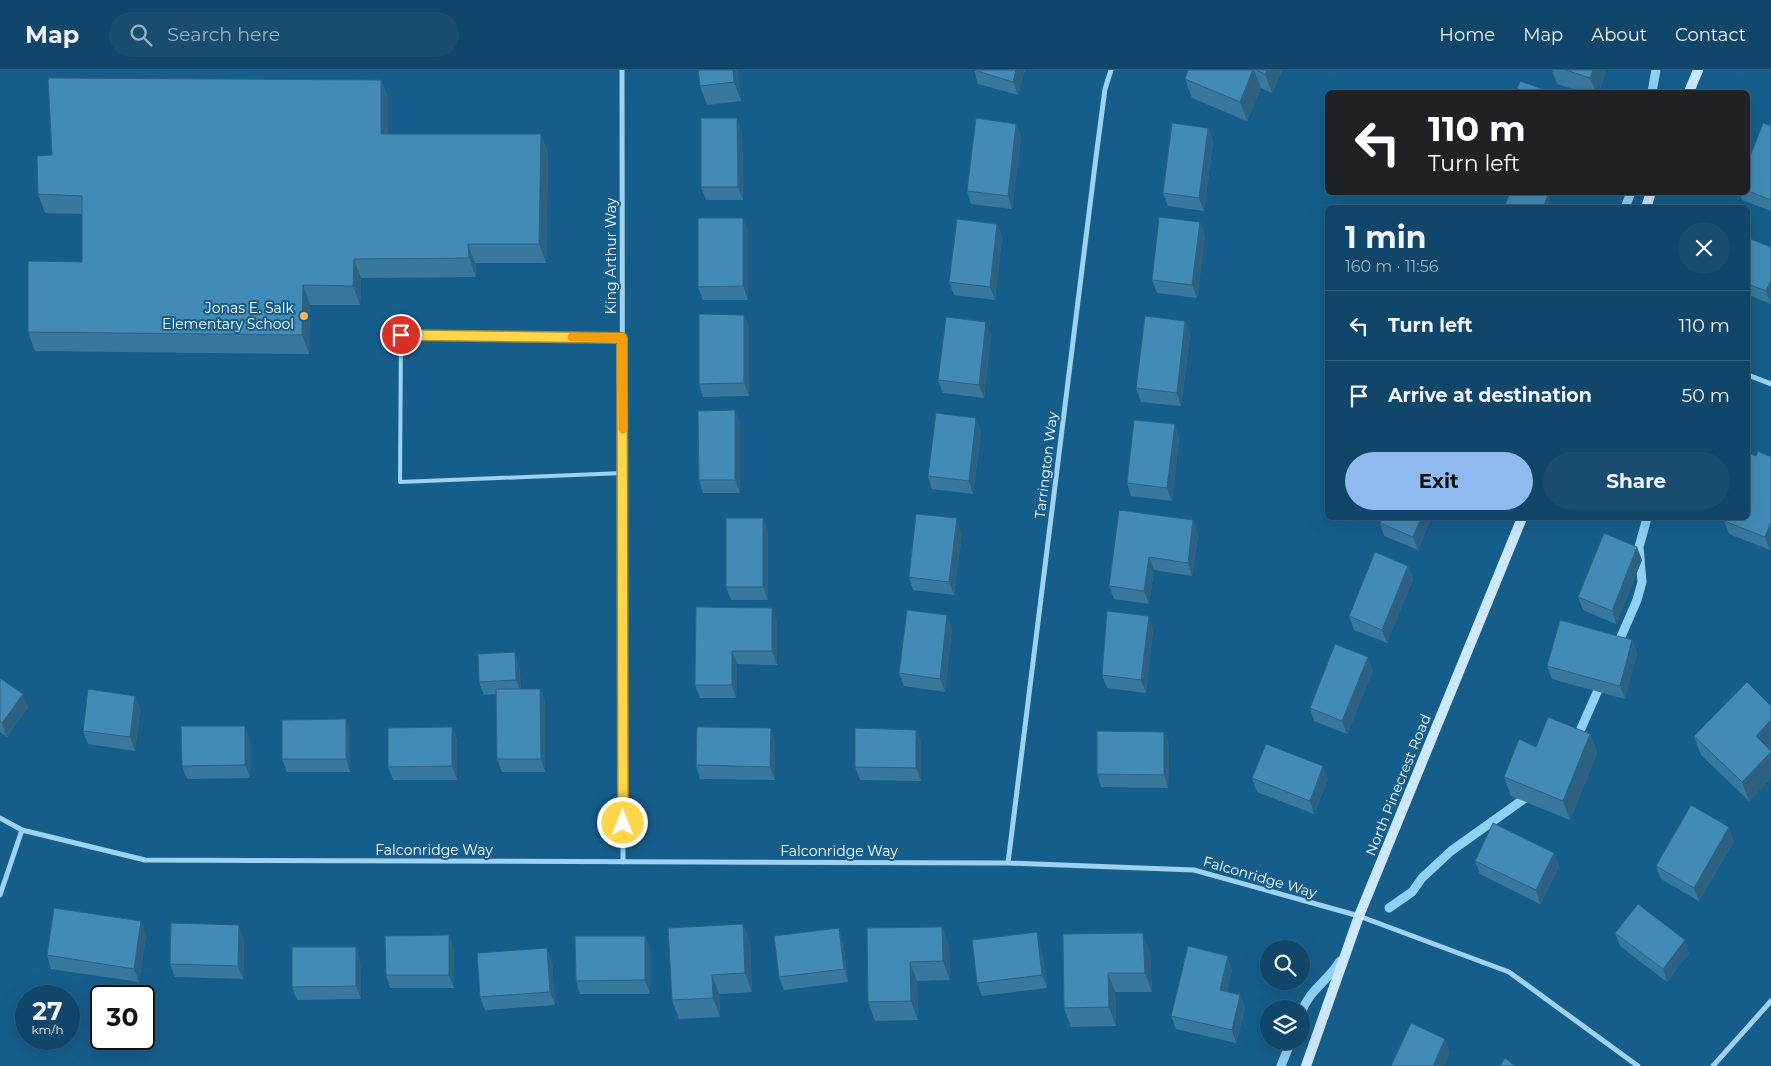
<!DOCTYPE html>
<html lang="en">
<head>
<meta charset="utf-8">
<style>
	body { margin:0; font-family:Montserrat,sans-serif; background:#194d6f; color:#f1f3f6; height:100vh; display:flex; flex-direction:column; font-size:19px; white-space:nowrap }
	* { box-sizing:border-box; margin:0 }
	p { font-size:16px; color:#9cb1c0 }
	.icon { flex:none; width:28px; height:28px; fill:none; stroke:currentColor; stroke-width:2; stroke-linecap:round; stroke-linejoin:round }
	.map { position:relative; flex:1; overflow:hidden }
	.sheet { position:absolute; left:1325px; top:135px; width:425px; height:315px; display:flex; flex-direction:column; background:#104669; border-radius:8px; box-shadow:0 5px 20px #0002,0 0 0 1px #305e7d }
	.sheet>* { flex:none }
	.top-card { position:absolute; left:1325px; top:20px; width:425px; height:105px; border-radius:8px; box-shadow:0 5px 20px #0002,0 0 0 1px #305e7d; background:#202124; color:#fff; overflow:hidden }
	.tools { position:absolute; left:1260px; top:870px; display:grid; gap:10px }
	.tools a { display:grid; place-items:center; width:50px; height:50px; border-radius:50%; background:#104669; box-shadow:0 5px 20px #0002,0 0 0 1px #305e7d; font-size:25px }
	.speed { position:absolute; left:15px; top:915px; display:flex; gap:10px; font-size:25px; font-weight:700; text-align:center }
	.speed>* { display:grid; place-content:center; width:65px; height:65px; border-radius:50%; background:#104669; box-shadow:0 5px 20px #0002,0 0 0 1px #305e7d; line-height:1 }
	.speed small { font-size:12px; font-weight:400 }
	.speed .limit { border:2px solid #111; border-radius:8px; background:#fff; color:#111 }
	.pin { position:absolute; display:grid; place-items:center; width:42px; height:42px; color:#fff; margin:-21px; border:2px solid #fff; border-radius:50%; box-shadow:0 1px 5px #0007 }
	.me { position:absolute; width:55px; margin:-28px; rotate:0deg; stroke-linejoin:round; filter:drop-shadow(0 0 4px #0008) }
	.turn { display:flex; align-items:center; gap:18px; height:105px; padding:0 20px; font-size:22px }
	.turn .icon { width:65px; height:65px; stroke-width:2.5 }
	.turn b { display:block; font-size:35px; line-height:42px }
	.round { display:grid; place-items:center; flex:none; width:52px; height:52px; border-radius:26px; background:#194d6f }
	.summary { display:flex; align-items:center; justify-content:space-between; height:85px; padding:0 20px }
	h1 { font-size:30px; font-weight:700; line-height:38px }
	.action { display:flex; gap:10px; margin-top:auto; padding:10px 20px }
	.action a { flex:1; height:58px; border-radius:30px; background:#90b9f0; color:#111; font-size:20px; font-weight:700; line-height:58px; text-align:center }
	.action a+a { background:#194d6f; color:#f1f3f6 }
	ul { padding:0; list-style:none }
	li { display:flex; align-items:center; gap:15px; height:70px; padding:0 20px; border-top:1px solid #305e7d }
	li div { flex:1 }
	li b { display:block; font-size:19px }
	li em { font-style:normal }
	header { display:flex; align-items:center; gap:30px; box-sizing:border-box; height:70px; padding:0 25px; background:#104669; border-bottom:1px solid #305e7d }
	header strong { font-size:24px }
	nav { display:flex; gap:28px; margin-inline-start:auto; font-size:18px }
	.search { width:350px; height:45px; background:#194d6f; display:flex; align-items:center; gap:12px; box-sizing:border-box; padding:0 18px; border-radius:28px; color:#9cb1c0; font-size:19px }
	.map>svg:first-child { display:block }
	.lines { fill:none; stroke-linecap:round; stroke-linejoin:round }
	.stream { stroke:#90d0f3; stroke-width:9 }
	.lane { stroke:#9ed2f0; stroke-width:4 }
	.street { stroke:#9ed2f0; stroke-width:5 }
	.secondary { stroke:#cce9fb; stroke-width:10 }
	.wall { fill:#39789d }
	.shaded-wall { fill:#2e6180 }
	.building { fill:#428bb7; stroke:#2e6180 }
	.route-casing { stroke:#a68a30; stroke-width:12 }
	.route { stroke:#ffd54a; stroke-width:9 }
	.slow { stroke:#f59e0b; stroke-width:9 }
	.poi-dot { fill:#ffb35d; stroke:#155e8c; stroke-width:2 }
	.labels { text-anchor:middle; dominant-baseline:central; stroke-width:4; stroke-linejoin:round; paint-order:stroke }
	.street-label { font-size:14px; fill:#fff; stroke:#155e8c }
	.poi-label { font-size:14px; fill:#fff; stroke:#155e8c; text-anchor:end }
</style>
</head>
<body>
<header>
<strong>Map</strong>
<div class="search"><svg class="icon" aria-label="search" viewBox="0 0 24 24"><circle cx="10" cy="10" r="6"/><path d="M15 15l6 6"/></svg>Search here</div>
<nav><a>Home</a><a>Map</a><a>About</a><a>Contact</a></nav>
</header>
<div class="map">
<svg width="1771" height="996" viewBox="0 0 1771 996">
	<rect width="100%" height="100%" fill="#155e8c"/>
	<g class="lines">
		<path class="stream" d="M1652 22 1656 0
			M1625 138 1631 122
			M1617 576 1637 530 1642 512 1639 477 1647 448
			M1576 670 1602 611
			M1389 838 1412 822 1422 808 1451 781 1531 724
			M1301 943C1309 920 1328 911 1340 891
			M1281 996 1291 971"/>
		<path class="lane" d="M622 268 401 265 400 412 623 403"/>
		<path class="street" d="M622 0 623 792
			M1748 305 1771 314
			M0 748 22 760 145 790 1008 793 1194 800 1359 846 1509 902 1638 996
			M1008 793 1096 87 1105 19 1111 0
			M0 825 22 760
			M1713 996 1771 931"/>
		<path class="secondary" d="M1689 22 1698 0
			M1646 138 1651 122
			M1306 996 1359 846 1522 448"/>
	</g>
	<path class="wall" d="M737 0 741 31 707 35 700 16Z
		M974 0H1025L1018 25 978 14Z
		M1188 0H1282L1272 23 1261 18 1247 51 1192 28 1185 9Z
		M1552 0H1606L1599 22H1583L1557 14Z
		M381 10 388 29V64H541L548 84 546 193H475L476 207 361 208 360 235H310L309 284 35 281 28 262 82 192V144L45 143 38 124 52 85Z
		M1016 54 1021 67 1012 139 971 134 967 121Z
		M1771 56V141L1742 130 1740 122H1748V92Z
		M1208 58 1213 71 1204 141 1168 136 1163 123Z
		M742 61 743 130H706L701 117Z
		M997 154 1002 167 995 230 954 225 949 212Z
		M748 161V230H703L698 217Z
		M1205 165 1197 228 1157 223 1152 210Z
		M1748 168 1771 177V234L1748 225Z
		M744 245 749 258V326L703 327 699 314Z
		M1185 251 1190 264 1181 336 1141 332 1136 318Z
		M991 265 984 328 943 323 938 310Z
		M740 354V423H703L699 410Z
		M981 361 973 424 932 419 928 406Z
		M1179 368 1172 431 1131 426 1127 413Z
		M1756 386 1770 480 1729 464 1724 451Z
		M1431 448 1418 480 1384 466 1380 453Z
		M1193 450 1198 464 1192 506 1154 500 1149 534 1114 529 1109 516Z
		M768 461V530H731L726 517Z
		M962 462 954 525 913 520 909 507Z
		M1642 490 1616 554 1583 540 1578 527Z
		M1408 496 1413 509 1387 573 1354 560 1349 546Z
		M696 537 777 551V595L737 594 736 628H700L695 615Z
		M952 558 945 622 904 616 899 603Z
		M1153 560 1146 623 1107 618 1102 605Z
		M1632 570 1637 583 1625 629 1552 609 1547 596Z
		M519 595 521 619H540L545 632V702H502L497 689 496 624 484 625 479 612Z
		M1373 600 1347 664 1314 651 1310 638Z
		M0 608 28 637 7 667 0 662Z
		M135 626 140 639 135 681 88 674 83 661Z
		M1771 636V677L1769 679 1771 681V708L1749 731 1701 685 1694 666Z
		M346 649 350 663V702H287L282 689Z
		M452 657 457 670V710H393L388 697Z
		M916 660 921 673V711L860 710 855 697Z
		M1164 662 1169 675 1168 718 1101 717 1097 704Z
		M1590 664 1597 683 1570 750 1511 726 1504 707 1536 677Z
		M250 669V708L187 709 182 696Z
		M775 671V710L700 709 696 695Z
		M1323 696 1328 709 1314 744 1257 722 1252 708Z
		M1734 771 1699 831 1661 809 1656 796Z
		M1475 791 1559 796 1540 834 1480 804Z
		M743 854 750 873 752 922 719 924 720 947 679 949 672 930Z
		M942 857 949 876 950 910 917 911 918 950 875 951 868 932Z
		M1615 863 1689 883 1667 912 1620 876Z
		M1063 864 1150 882 1152 922H1115L1116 956 1071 957 1064 938Z
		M146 865 139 912 51 899 47 885Z
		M645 866 650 879V924H580L576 911Z
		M244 868 243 909 175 907 170 894Z
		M843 871 848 912 784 920 779 907Z
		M1041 876 1047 918 982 926 977 913Z
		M454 878V918H390L386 905Z
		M360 890 361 929 297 930 292 917Z
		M552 892 555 935 485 940 480 927Z
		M1232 899 1227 922 1240 925 1245 938 1236 973 1176 959 1171 946Z"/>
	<path class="shaded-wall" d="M733 0H737L741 31 734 12Z
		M1016 0H1025L1018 25 1013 12Z
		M1253 0H1254L1261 18 1247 51 1240 32Z
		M1267 0H1282L1272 23 1265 4Z
		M1593 0H1606L1599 22H1596L1590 8Z
		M381 10 388 29V83L381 64Z
		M737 48 742 61 743 130 738 117Z
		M1016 54 1021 67 1012 139 1008 126Z
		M1208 58 1213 71 1204 141 1199 128Z
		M541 64 548 84 546 193 539 174Z
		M1548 125 1553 138H1543Z
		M743 148 748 161V230L743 216Z
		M1200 152 1205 165 1197 228 1192 215Z
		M997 154 1002 167 995 230 990 217Z
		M468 174 475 193 476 207 469 188Z
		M354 189 361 208 360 235 353 216Z
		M1771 210V234L1766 221Z
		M303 215 310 235 309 284 302 265Z
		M744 245 749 258V326L744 313Z
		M1185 251 1190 264 1181 336 1177 323Z
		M986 252 991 265 984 328 979 315Z
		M735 340 740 354V423L735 410Z
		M976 348 981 361 973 424 969 411Z
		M1175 354 1179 368 1172 431 1167 418Z
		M763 448 768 461V530L763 517Z
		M957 448 962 462 954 525 949 512Z
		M1421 448H1431L1418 480 1413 467Z
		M1193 450 1198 464 1192 506 1188 493Z
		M1771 452V477L1770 480 1765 467Z
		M1637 477 1642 490 1616 554 1612 541Z
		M1149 487 1154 500 1149 534 1144 521Z
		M1408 496 1413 509 1387 573 1382 560Z
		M772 538 777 551V595L772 581Z
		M947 545 952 558 945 622 940 609Z
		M1149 546 1153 560 1146 623 1141 610Z
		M1632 570 1637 583 1625 629 1620 616Z
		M732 581 737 594 736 628 732 615Z
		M515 582 519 595 521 623 516 610Z
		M1368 587 1373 600 1347 664 1342 651Z
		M540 619 545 632V702L541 689Z
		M23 624 28 637 7 667 2 653Z
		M135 626 140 639 135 681 130 667Z
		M346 649 350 663V702L346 689Z
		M1771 650V677L1763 686 1756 666Z
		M245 656 250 669V708L245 695Z
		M452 657 457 670V710L452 696Z
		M771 658 775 671V710L770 697Z
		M916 660 921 673V711L916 698Z
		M1164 662 1169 675 1168 718 1164 705Z
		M1590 664 1597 683 1570 750 1563 731Z
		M1771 682V708L1749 731 1742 712Z
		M1323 696 1328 709 1314 744 1310 731Z
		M1729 757 1734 771 1699 831 1694 818Z
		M1554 783 1559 796 1540 834 1536 820Z
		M141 851 146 865 139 912 134 899Z
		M743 854 750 873 752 922 745 903Z
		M239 855 244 868 243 909 238 896Z
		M942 857 949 876 950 910 943 891Z
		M839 858 843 871 848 912 844 899Z
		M1037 862 1041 876 1047 918 1042 905Z
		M1143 863 1150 882 1152 922 1145 903Z
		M449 865 454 878V918L449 905Z
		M645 866 650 879V924L645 910Z
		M1685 870 1689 883 1667 912 1663 899Z
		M356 877 360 890 361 929 356 916Z
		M547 878 552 892 555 935 550 922Z
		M1228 886 1232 899 1225 933 1220 920Z
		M910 892 917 911 918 950 911 931Z
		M1108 903 1115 922 1116 956 1109 937Z
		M712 905 719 924 720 947 713 928Z
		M1240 925 1245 938 1236 973 1232 960Z
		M1445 969 1450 983 1444 996H1433Z"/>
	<path class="building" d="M698 0H733L734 12 700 16Z
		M974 0H1016L1013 12Z
		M1188 0H1253L1240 32 1185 9Z
		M1256 0H1267L1265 4Z
		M1566 0H1593L1590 8Z
		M48 8 381 10V64H541L539 174H468L469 188 354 189 353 216 303 215 302 265 28 262V191L82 192V126L38 124 37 86 52 85Z
		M1520 11 1551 22H1516Z
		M701 48H737L738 117H701Z
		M976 48 1016 54 1008 126 967 121Z
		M1172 53 1208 58 1199 128 1163 123Z
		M1763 53 1771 56V130L1748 121V92Z
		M1510 122H1542L1548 125 1543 138H1504Z
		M1159 147 1200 152 1192 215 1152 210Z
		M698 148H743V216L698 217Z
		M957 149 997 154 990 217 949 212Z
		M1748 168 1771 177V210L1766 221 1748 214Z
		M699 244 744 245V313L699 314Z
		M1145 246 1185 251 1177 323 1136 318Z
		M946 247 986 252 979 315 938 310Z
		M735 340V410H699L698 341Z
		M936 343 976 348 969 411 928 406Z
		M1134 350 1175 354 1167 418 1127 413Z
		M1758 381 1771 387V452L1765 467 1724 451 1726 448H1748V383L1756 386Z
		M1119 440 1193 450 1188 493 1149 487 1144 521 1109 516Z
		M916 444 957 448 949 512 909 507Z
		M726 448H763V517H726Z
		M1382 448H1421L1413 467 1380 453Z
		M1604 463 1637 477 1612 541 1578 527Z
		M1375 482 1408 496 1382 560 1349 546Z
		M696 537 772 538V581H732V615H695Z
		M907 540 947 545 940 609 899 603Z
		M1107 541 1149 546 1141 610 1102 605Z
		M1560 550 1632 570 1620 616 1547 596Z
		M1335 574 1368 587 1342 651 1310 638Z
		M515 582 516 610 479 612 478 584Z
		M0 608 23 624 2 653 0 652Z
		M1747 612 1771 636V650L1756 666 1771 681V682L1742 712 1694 666Z
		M88 619 135 626 130 667 83 661Z
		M496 619H540L541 689H497Z
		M1548 647 1590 664 1563 731 1504 707 1519 669 1536 677Z
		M346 649V689H282V650Z
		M181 656H245V695L182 696Z
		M452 657V696L388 697V658Z
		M697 657 771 658 770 697 696 695Z
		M855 658 916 660V698L855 697Z
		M1097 661 1164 662V705L1097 704Z
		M1266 674 1323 696 1310 731 1252 708Z
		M1691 735 1729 757 1694 818 1656 796Z
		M1493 753 1554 783 1536 820 1475 791Z
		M1638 834 1685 870 1663 899 1615 863Z
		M54 838 141 851 134 899 47 885Z
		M171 853 239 855 238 896 170 894Z
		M743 854 745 903 712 905 713 928 672 930 668 858Z
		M942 857 943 891 910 892 911 931 868 932 867 858Z
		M839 858 844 899 779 907 774 866Z
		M1037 862 1042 905 977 913 972 870Z
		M1143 863 1145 903H1108L1109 937 1064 938 1063 864Z
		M449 865V905H386L385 866Z
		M575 866H645V910L576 911Z
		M1188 876 1228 886 1220 920 1240 925 1232 960 1171 946Z
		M292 877H356V916L292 917Z
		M547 878 550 922 480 927 477 883Z
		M1411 953 1445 969 1433 996H1391Z
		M1505 988 1515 996H1500Z"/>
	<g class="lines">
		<defs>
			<path id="route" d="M401 265 622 268 623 753"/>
		</defs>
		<use href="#route" class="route-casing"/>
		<use href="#route" class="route"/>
		<path class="slow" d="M572 267 622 268 623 359"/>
	</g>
	<circle class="poi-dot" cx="304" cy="246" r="5"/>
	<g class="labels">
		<g class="street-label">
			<text transform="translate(611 186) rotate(-90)">King Arthur Way</text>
			<text transform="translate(1046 395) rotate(-83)">Tarrington Way</text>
			<text transform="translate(1398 715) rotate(-68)">North Pinecrest Road</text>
			<text x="434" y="780">Falconridge Way</text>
			<text x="839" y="781">Falconridge Way</text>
			<text transform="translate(1260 807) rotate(16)">Falconridge Way</text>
		</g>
		<g class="poi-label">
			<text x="294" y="238">Jonas E. Salk<tspan x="294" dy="16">Elementary School</tspan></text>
		</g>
	</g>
</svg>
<div class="tools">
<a><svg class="icon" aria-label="search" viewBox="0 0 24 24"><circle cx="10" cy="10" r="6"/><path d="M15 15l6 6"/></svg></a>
<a><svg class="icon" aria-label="layers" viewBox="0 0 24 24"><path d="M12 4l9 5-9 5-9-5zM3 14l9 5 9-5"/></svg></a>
</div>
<div class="speed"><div>27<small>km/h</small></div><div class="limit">30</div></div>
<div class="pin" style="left:401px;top:265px;background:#d93025"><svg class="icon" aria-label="arrive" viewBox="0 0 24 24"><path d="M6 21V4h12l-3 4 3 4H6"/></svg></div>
<svg class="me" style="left:623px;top:753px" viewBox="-20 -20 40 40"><circle r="17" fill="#ffd54a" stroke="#fff" stroke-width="3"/><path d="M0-11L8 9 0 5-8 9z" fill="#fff"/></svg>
<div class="top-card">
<div class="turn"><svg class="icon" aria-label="left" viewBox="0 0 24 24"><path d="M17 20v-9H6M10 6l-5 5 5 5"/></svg><div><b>110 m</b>Turn left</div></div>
</div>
<section class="sheet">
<div class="summary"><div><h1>1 min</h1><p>160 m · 11:56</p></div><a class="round"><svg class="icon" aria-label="close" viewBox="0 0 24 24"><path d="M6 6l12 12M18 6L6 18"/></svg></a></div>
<ul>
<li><svg class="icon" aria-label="left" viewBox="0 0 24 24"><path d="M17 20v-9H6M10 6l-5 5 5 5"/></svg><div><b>Turn left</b></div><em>110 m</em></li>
<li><svg class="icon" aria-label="arrive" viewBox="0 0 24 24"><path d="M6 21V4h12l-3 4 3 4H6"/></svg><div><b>Arrive at destination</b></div><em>50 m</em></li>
</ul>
<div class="action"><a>Exit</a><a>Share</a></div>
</section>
</div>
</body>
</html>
